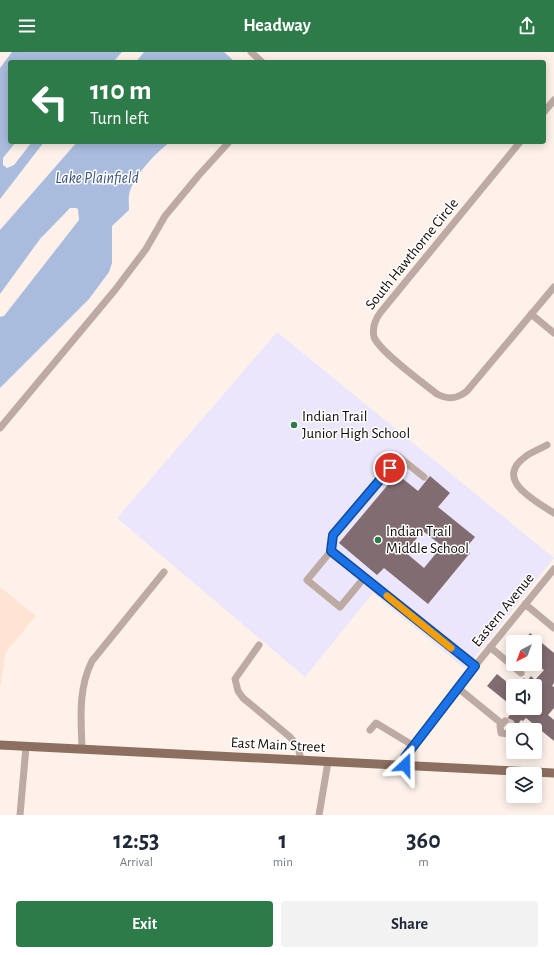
<!DOCTYPE html>
<html lang="en">
<head>
<meta charset="utf-8">
<style>
	body { margin:0; font-family:"Alegreya Sans",sans-serif; background:#f2f2f3; color:#1f2937; height:100vh; display:flex; flex-direction:column; font-size:15px; white-space:nowrap }
	* { box-sizing:border-box; margin:0 }
	p { font-size:13px; color:#747a83 }
	.icon { flex:none; width:22px; height:22px; fill:none; stroke:currentColor; stroke-width:2; stroke-linecap:round; stroke-linejoin:round }
	.map { position:relative; height:763px; overflow:hidden }
	.sheet { display:flex; flex-direction:column; background:#fff; flex:1 }
	.sheet>* { flex:none }
	.guide { position:absolute; left:8px; top:8px; width:538px; height:84px; border-radius:4px; box-shadow:0 2px 10px #0003; background:#2e7b4a; color:#fff; overflow:hidden }
	.needle { width:26px; rotate:221deg }
	.tools { position:absolute; left:506px; top:583px; display:grid; gap:8px }
	.tools a { display:grid; place-items:center; width:36px; height:36px; border-radius:4px; background:#fff; box-shadow:0 2px 10px #0003; font-size:20px }
	.pin { position:absolute; display:grid; place-items:center; width:34px; height:34px; color:#fff; margin:-17px; border:2px solid #fff; border-radius:50%; box-shadow:0 1px 4px #0007 }
	.me { position:absolute; width:44px; margin:-22px; rotate:23deg; stroke-linejoin:round; filter:drop-shadow(0 0 3px #0008) }
	.turn { display:flex; align-items:center; gap:14px; height:84px; padding:0 16px; font-size:18px }
	.turn .icon { width:52px; height:52px; stroke-width:2.5 }
	.turn b { display:block; font-size:28px; line-height:34px }
	.eta { display:flex; justify-content:space-evenly; align-items:center; height:68px; text-align:center }
	.eta b { font-size:24px; font-weight:600; line-height:28px }
	.button { display:flex; gap:8px; margin-top:auto; padding:8px 16px }
	.button a { flex:1; height:46px; border-radius:4px; background:#2e7b4a; color:#fff; font-size:16px; font-weight:600; line-height:46px; text-align:center }
	.button a+a { background:#f2f2f3; color:#1f2937 }
	header { display:flex; justify-content:space-between; align-items:center; height:52px; padding:0 16px; background:#2e7b4a; color:#fff; font-size:18px; font-weight:600 }
	.map>svg:first-child { display:block }
	.built { fill:#ffe4d4 }
	.education { fill:#ebe6fc }
	.water { fill:#aabcde }
	.building { fill:#806c71; fill-rule:evenodd }
	.lines { fill:none; stroke-linecap:round; stroke-linejoin:round }
	.minor-tunnel { stroke:#d9cec8; stroke-width:7; stroke-dasharray:7 3.5; stroke-linecap:butt }
	.minor { stroke:#bdaba3; stroke-width:7 }
	.major { stroke:#8d6f5f; stroke-width:9 }
	.route-casing { stroke:#114b97; stroke-width:10 }
	.route { stroke:#1a73e8; stroke-width:7 }
	.slow { stroke:#f59e0b; stroke-width:7 }
	.poi-dot { fill:#2e7b4a; stroke:#fff; stroke-width:1.5 }
	.labels { text-anchor:middle; dominant-baseline:central; stroke-width:3; stroke-linejoin:round; paint-order:stroke }
	.street-label { font-size:15px; fill:#100a07; stroke:#fff }
	.poi-label { font-size:15px; fill:#100a07; stroke:#fff; text-anchor:start }
	.water-label { font-size:16px; font-style:italic; fill:#364d7b; stroke:#fff }
</style>
</head>
<body>
<header><svg class="icon" aria-label="menu" viewBox="0 0 24 24"><path d="M4 6h16M4 12h16M4 18h16"/></svg>Headway<svg class="icon" aria-label="share" viewBox="0 0 24 24"><path d="M12 15V3M7 8l5-5 5 5M5 13v7h14v-7"/></svg></header>
<div class="map">
<svg width="554" height="763" viewBox="0 0 554 763">
	<rect width="100%" height="100%" fill="#fdf1ea"/>
	<path class="built" d="M0 535 36 564 6 600 0 636Z"/>
	<path class="education" d="M277 280 554 506 465 617 373 541 305 625 117 466Z"/>
	<path class="water" d="M12 0H122L113 10H10V90H16L3 106V113L7 116 14 113 32 90H44L0 147V16Z
		M144 0H224L235 10H136Z
		M77 90H170C156 101 136 121 130 139 128 144 129 152 129 158L112 174V211L109 220 89 247 0 336V265L4 264 79 168 78 157 76 156H70L40 187 0 242V178Z"/>
	<path class="building" d="M397 422 418 439 430 424 450 441 438 455 475 485 465 497 470 501 428 552 384 516 377 523 339 491ZM423 479 442 494 424 516 405 500Z
		M530 581 554 601V631L552 634 554 635V656L548 663 554 668V689L526 666 523 669 521 668 516 675 507 674 510 670 508 665 512 661 507 656H535V634H518L524 626 527 629 531 624 535 628 544 618 535 611V590H523Z
		M497 622 513 635V655L487 634Z"/>
	<g class="lines">
		<path class="minor-tunnel" d="M505 669 511 671 512 678"/>
		<path class="minor" d="M251 0 262 10
			M544 60 554 48
			M520 90 380 261C375 268 372 276 374 285 379 299 423 331 437 342 448 348 457 347 467 339L554 235
			M531 262 554 281
			M0 376 115 238 146 197 165 164 199 123 229 90
			M547 393C540 397 531 400 525 405 493 428 537 450 554 461
			M424 425 399 405 333 483 331 499 475 614
			M331 499 307 528 340 555 364 526
			M525 552 554 576
			M259 593 235 627 238 639 243 646 290 685 298 695 301 708
			M490 595 521 621
			M458 636 501 671
			M505 669 500 674 501 681 509 682 512 678
			M370 678 376 671 414 694
			M82 697C81 666 78 637 92 609L164 520
			M405 713V705L414 694 475 614 554 517
			M20 763 26 695
			M319 763 328 710"/>
		<path class="major" d="M0 693 554 721"/>
	</g>
	<g class="lines">
		<defs>
			<path id="route" d="M390 416 333 483 331 499 475 614 405 705V713"/>
		</defs>
		<use href="#route" class="route-casing"/>
		<use href="#route" class="route"/>
		<path class="slow" d="M387 544 451 596"/>
	</g>
	<g class="poi-dot">
		<circle cx="294" cy="373" r="4"/>
		<circle cx="378" cy="488" r="4"/>
	</g>
	<g class="labels">
		<g class="street-label">
			<text transform="translate(412 202) rotate(-51)">South Hawthorne Circle</text>
			<text transform="translate(503 558) rotate(-51)">Eastern Avenue</text>
			<text transform="translate(278 693) rotate(3)">East Main Street</text>
		</g>
		<g class="poi-label">
			<text x="302" y="364">Indian Trail<tspan x="302" dy="17">Junior High School</tspan></text>
			<text x="386" y="479">Indian Trail<tspan x="386" dy="17">Middle School</tspan></text>
		</g>
		<g class="water-label">
			<text x="97" y="126">Lake Plainfield</text>
		</g>
	</g>
</svg>
<div class="tools">
<a><svg class="needle" viewBox="-14 -14 28 28"><path d="M0-13l5 13h-10z" fill="#e53935"/><path d="M0 13l5-13h-10z" fill="#747a83"/></svg></a>
<a><svg class="icon" aria-label="sound" viewBox="0 0 24 24"><path d="M4 9h4l5-4v14l-5-4H4zM17 9q2 3 0 6"/></svg></a>
<a><svg class="icon" aria-label="search" viewBox="0 0 24 24"><circle cx="10" cy="10" r="6"/><path d="M15 15l6 6"/></svg></a>
<a><svg class="icon" aria-label="layers" viewBox="0 0 24 24"><path d="M12 4l9 5-9 5-9-5zM3 14l9 5 9-5"/></svg></a>
</div>
<div class="pin" style="left:390px;top:416px;background:#d93025"><svg class="icon" aria-label="arrive" viewBox="0 0 24 24"><path d="M6 21V4h12l-3 4 3 4H6"/></svg></div>
<svg class="me" style="left:405px;top:713px" viewBox="-20 -20 40 40"><path d="M0-17L14 15 0 8-14 15z" fill="#1a73e8" stroke="#fff" stroke-width="4"/></svg>
<div class="guide">
<div class="turn"><svg class="icon" aria-label="left" viewBox="0 0 24 24"><path d="M17 20v-9H6M10 6l-5 5 5 5"/></svg><div><b>110 m</b>Turn left</div></div>
</div>
</div>
<section class="sheet">
<div class="eta">
<div><b>12:53</b><p>Arrival</p></div>
<div><b>1</b><p>min</p></div>
<div><b>360</b><p>m</p></div>
</div>
<div class="button"><a>Exit</a><a>Share</a></div>
</section>
</body>
</html>
